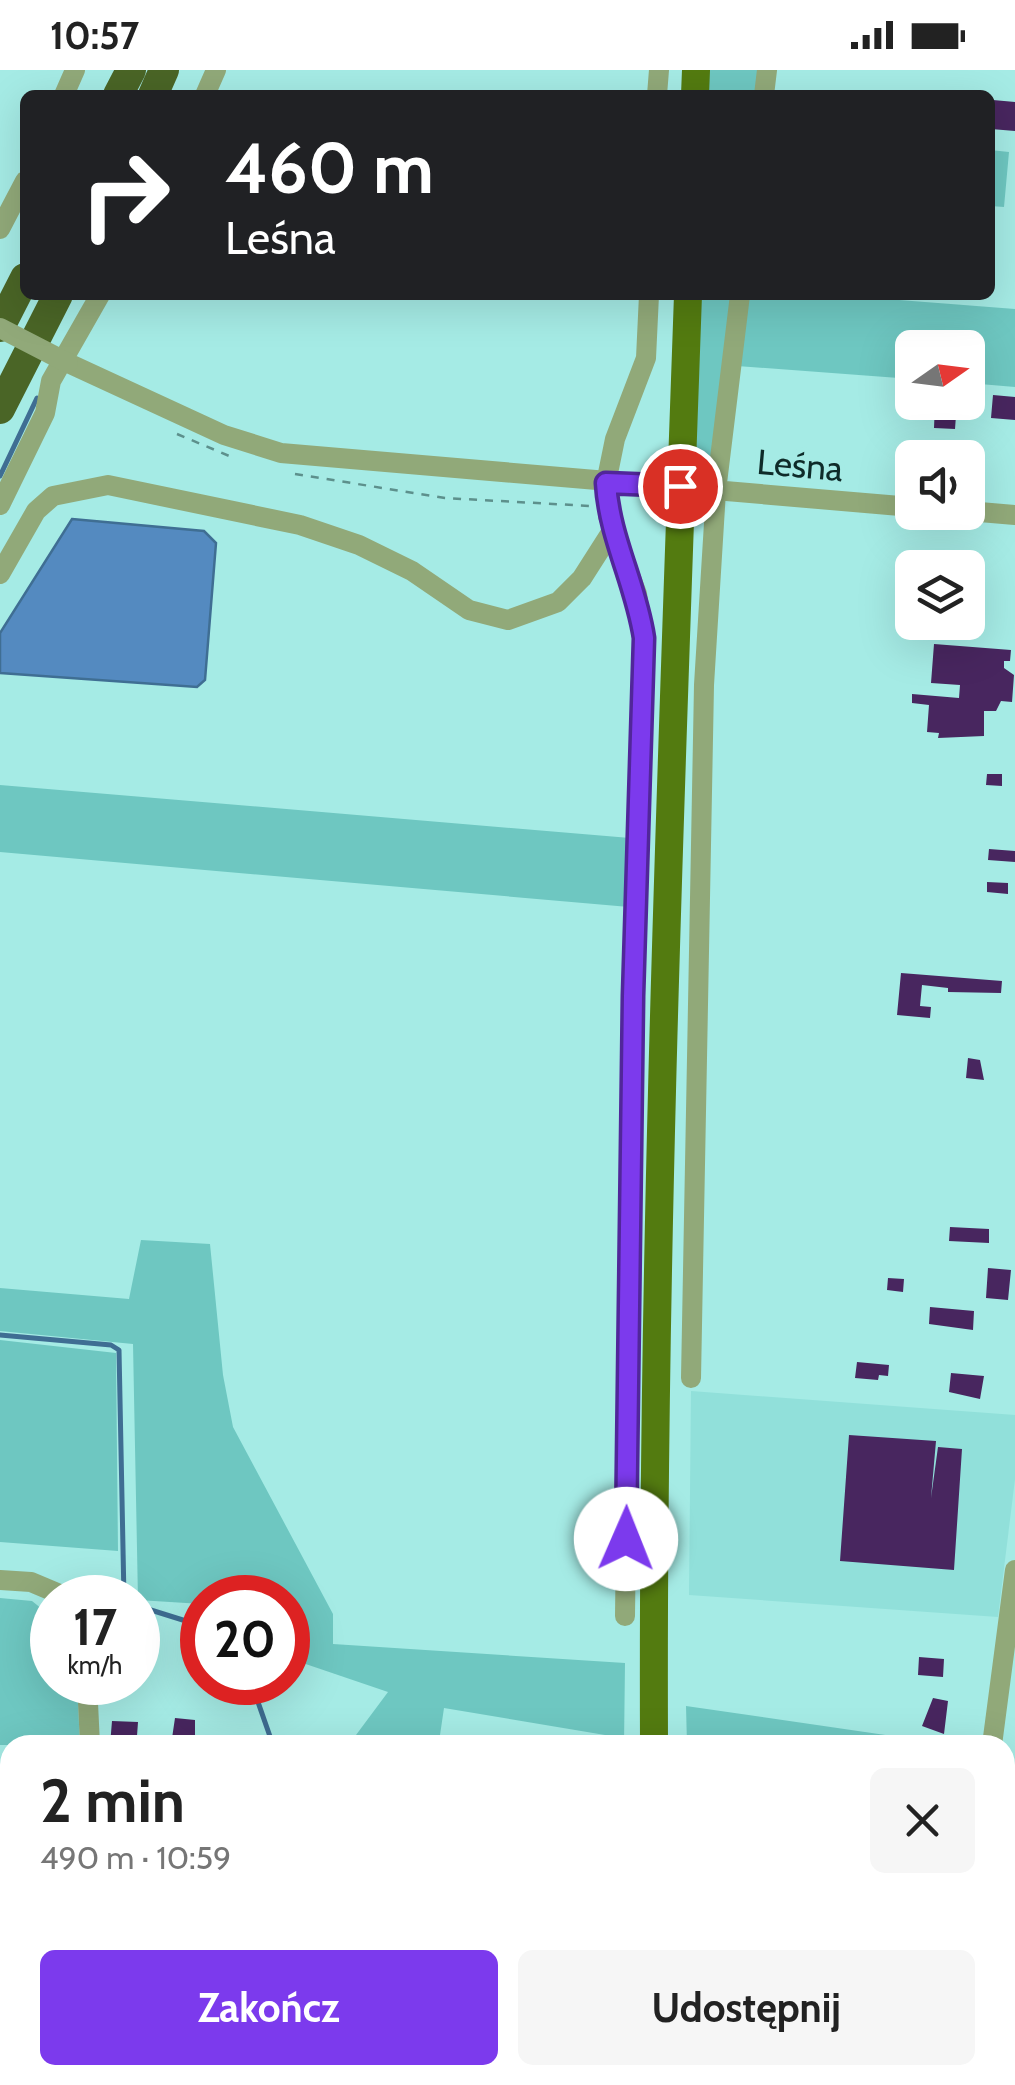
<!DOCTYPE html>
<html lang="pl">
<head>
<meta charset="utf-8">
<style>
	body { margin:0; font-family:Cabin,sans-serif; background:#f6f6f6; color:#222; height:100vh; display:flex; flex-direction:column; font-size:38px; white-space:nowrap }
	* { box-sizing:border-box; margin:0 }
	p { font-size:32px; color:#767676 }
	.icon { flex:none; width:55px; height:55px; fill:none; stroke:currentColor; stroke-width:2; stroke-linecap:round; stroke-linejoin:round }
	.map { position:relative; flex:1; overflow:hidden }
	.panel { position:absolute; left:0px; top:1665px; width:1015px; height:350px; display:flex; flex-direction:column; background:#fff; border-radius:30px 30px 0 0; box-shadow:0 10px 40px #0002 }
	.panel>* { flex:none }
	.banner { position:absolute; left:20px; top:20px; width:975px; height:210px; border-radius:15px; box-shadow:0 10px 40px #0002; background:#202124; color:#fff; overflow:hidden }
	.needle { width:65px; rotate:76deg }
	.fabs { position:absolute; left:895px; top:260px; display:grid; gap:20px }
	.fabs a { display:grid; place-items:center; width:90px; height:90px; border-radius:15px; background:#fff; box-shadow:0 10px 40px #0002; font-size:50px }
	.speed { position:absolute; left:30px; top:1505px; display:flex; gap:20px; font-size:50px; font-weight:700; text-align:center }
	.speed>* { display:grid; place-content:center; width:130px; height:130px; border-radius:50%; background:#fff; box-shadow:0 10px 40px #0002; line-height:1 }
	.speed small { font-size:25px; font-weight:400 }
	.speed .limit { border:15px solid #d22; background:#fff; color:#111 }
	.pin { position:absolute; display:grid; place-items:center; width:85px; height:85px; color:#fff; margin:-42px; border:5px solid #fff; border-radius:50%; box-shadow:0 2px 10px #0007 }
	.me { position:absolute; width:110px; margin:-55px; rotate:1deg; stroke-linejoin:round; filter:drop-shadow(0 0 8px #0008) }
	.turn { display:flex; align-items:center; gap:35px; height:210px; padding:0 40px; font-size:45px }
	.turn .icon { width:130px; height:130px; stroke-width:2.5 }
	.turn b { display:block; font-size:70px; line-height:85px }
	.round { display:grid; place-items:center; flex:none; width:105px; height:105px; border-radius:15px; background:#f6f6f6 }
	.overview { display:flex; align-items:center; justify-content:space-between; height:170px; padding:0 40px }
	h1 { font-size:60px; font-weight:700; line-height:75px }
	.cta { display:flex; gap:20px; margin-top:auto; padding:20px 40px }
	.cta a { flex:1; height:115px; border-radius:15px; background:#7c3aed; color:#fff; font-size:40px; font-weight:700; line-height:115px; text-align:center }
	.cta a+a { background:#f6f6f6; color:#222 }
	.status { display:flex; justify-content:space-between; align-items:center; height:70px; padding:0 50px; background:#fff; direction:ltr }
	.status svg { height:28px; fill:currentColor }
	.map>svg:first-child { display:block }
	.built { fill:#91e0da }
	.green { fill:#6ec7c1 }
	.water { fill:#548ac0; stroke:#3f6e93; stroke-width:2.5 }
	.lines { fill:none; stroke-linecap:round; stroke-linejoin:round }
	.stream { stroke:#3f6e93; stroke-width:5 }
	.building { fill:#48265f }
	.path { stroke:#5d908c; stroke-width:2.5; stroke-dasharray:8 8; stroke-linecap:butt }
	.minor { stroke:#91a979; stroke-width:20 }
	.major { stroke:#537b10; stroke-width:28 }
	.highway { stroke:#4a6526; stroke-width:30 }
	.minor-bridge { stroke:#91a979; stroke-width:20 }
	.route-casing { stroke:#51269a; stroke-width:25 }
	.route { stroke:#7c3aed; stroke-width:18 }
	.labels { text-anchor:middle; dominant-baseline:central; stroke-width:10; stroke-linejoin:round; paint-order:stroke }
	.street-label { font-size:35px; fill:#0e2b29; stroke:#a5ebe5 }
</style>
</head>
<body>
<div class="status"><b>10:57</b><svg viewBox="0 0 49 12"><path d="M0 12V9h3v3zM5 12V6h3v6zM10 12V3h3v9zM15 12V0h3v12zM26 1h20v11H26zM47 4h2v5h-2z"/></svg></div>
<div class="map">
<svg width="1015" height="2015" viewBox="0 0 1015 2015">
	<rect width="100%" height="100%" fill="#a5ebe5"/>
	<path class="built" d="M691 1321 1015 1345V1409L998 1547 689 1525Z"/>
	<path class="green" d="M709 0H761L758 25H708Z
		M990 80 1009 82 1004 137 990 136Z
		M699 225H734L709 407 703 409 695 407Z
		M745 225H835L1015 239V317L968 313V278H912V309L737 296Z
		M0 715 630 768 629 837 0 782Z
		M141 1170 210 1174 223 1305 233 1357 333 1544V1574L625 1593 624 1675H604L605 1665 444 1638 440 1665 494 1675H355L356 1665 388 1622 288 1588V1528H202V1534L138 1530 133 1274 0 1261V1218L129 1229Z
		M0 1270 116 1283 118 1481 0 1472Z
		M0 1528 32 1531 52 1547V1612L77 1613 80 1675H0Z
		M686 1636 954 1675H687Z
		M1005 1714H1015V1819L1005 1816Z
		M1005 1875 1015 1876V2015H963L964 2005H1005Z
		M215 2005H633L634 2015H216Z
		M691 2005H927L925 2015H691Z"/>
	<path class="water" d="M72 449 204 461 216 473 205 610 197 617 0 603V563Z"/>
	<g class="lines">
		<path class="stream" d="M0 406 37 328
			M0 1265 111 1275 119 1280 124 1528
			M138 1536 202 1556
			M251 1612 273 1675
			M1005 1821 1015 1824"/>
	</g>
	<path class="building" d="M993 30 1015 32V61L991 59Z
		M993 325 1015 327V350L991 348Z
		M935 332H957L955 359 934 358Z
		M934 574 1011 580 1010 591H1004V598L1014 605 1012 632 1001 631 996 641H984V666L938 668 939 663 927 662 929 635 912 633V624L959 628 960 615 931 613Z
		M987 704H1002V716L986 715Z
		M989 779 1015 781V792L988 790Z
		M987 812 1008 813V824L987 822Z
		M901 903 1002 911 1001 923 948 922V918L922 915 920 936 931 937 930 948 897 945Z
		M968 988 980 990 984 1010 966 1008Z
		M950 1157 989 1159V1173L949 1171Z
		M988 1198 1011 1200 1008 1230 986 1228Z
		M888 1208 904 1209 903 1222 887 1220Z
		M930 1237 974 1241 973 1260 929 1254Z
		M857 1292 889 1295 888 1306 879 1305 878 1310 855 1308Z
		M951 1303 984 1306 980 1329 949 1322Z
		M849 1365 936 1371 931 1428 938 1377 962 1379 954 1500 840 1491Z
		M919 1587 944 1589 943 1607 918 1605Z
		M933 1628 948 1631 944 1664 922 1656Z
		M175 1648 195 1650V1675H171Z
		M112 1651 138 1652 137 1666H148L147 1675H110Z
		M71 2007V2015H37V2009Z"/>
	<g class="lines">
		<path class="path" d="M177 364 234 388
			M295 404 445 428 590 436"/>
		<path class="minor" d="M64 25 75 0
			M205 25 216 0
			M657 25 659 0
			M764 25 767 0
			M0 159 25 111
			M68 293 224 365 281 383 912 437
			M0 435 45 343 51 311 100 225
			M968 441 1015 445
			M0 504 36 441 53 426 108 415 300 455 359 475 412 501 469 540 508 550 558 532 582 508 612 461
			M691 1308 704 615 716 421 740 225
			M0 1510 31 1512 69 1528
			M625 1546 633 926 644 568 637 524 608 446 606 413 615 369 646 288 649 225
			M87 1612 90 1675
			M992 1675 1015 1500
			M106 2005 107 2015
			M946 2015 947 2005"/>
		<path class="major" d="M695 25 696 0
			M654 1675C652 1191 671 708 688 225
			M654 2005V2015"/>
		<path class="highway" d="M118 25 131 0
			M153 25 164 0
			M0 257 25 208
			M0 339 58 225"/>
		<path class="minor-bridge" d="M0 258 68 293"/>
	</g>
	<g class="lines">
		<defs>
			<path id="route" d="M626 1469 633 926 644 568C636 514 609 467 606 413L680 416"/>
		</defs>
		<use href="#route" class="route-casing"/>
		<use href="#route" class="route"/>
	</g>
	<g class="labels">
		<g class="street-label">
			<text transform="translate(800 395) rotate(5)">Leśna</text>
		</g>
	</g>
</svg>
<div class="fabs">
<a><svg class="needle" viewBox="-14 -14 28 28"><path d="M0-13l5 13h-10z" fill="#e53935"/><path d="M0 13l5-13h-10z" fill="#767676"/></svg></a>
<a><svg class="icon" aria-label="sound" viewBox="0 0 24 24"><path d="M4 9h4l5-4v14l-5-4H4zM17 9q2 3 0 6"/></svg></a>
<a><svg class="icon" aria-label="layers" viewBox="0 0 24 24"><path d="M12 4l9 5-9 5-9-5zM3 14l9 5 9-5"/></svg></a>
</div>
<div class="speed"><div>17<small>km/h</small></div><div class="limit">20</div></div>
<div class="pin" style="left:680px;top:416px;background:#d93025"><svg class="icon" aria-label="arrive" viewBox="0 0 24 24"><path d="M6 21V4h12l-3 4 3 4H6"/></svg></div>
<svg class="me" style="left:626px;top:1469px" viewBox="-20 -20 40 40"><circle r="19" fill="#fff"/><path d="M0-13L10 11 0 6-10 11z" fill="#7c3aed"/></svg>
<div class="banner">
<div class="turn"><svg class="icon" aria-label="right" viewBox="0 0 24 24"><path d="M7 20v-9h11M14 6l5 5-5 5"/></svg><div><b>460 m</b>Leśna</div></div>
</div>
<section class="panel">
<div class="overview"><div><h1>2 min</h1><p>490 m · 10:59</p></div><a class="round"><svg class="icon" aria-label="close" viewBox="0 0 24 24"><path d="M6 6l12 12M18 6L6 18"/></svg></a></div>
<div class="cta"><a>Zakończ</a><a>Udostępnij</a></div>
</section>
</div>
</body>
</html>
